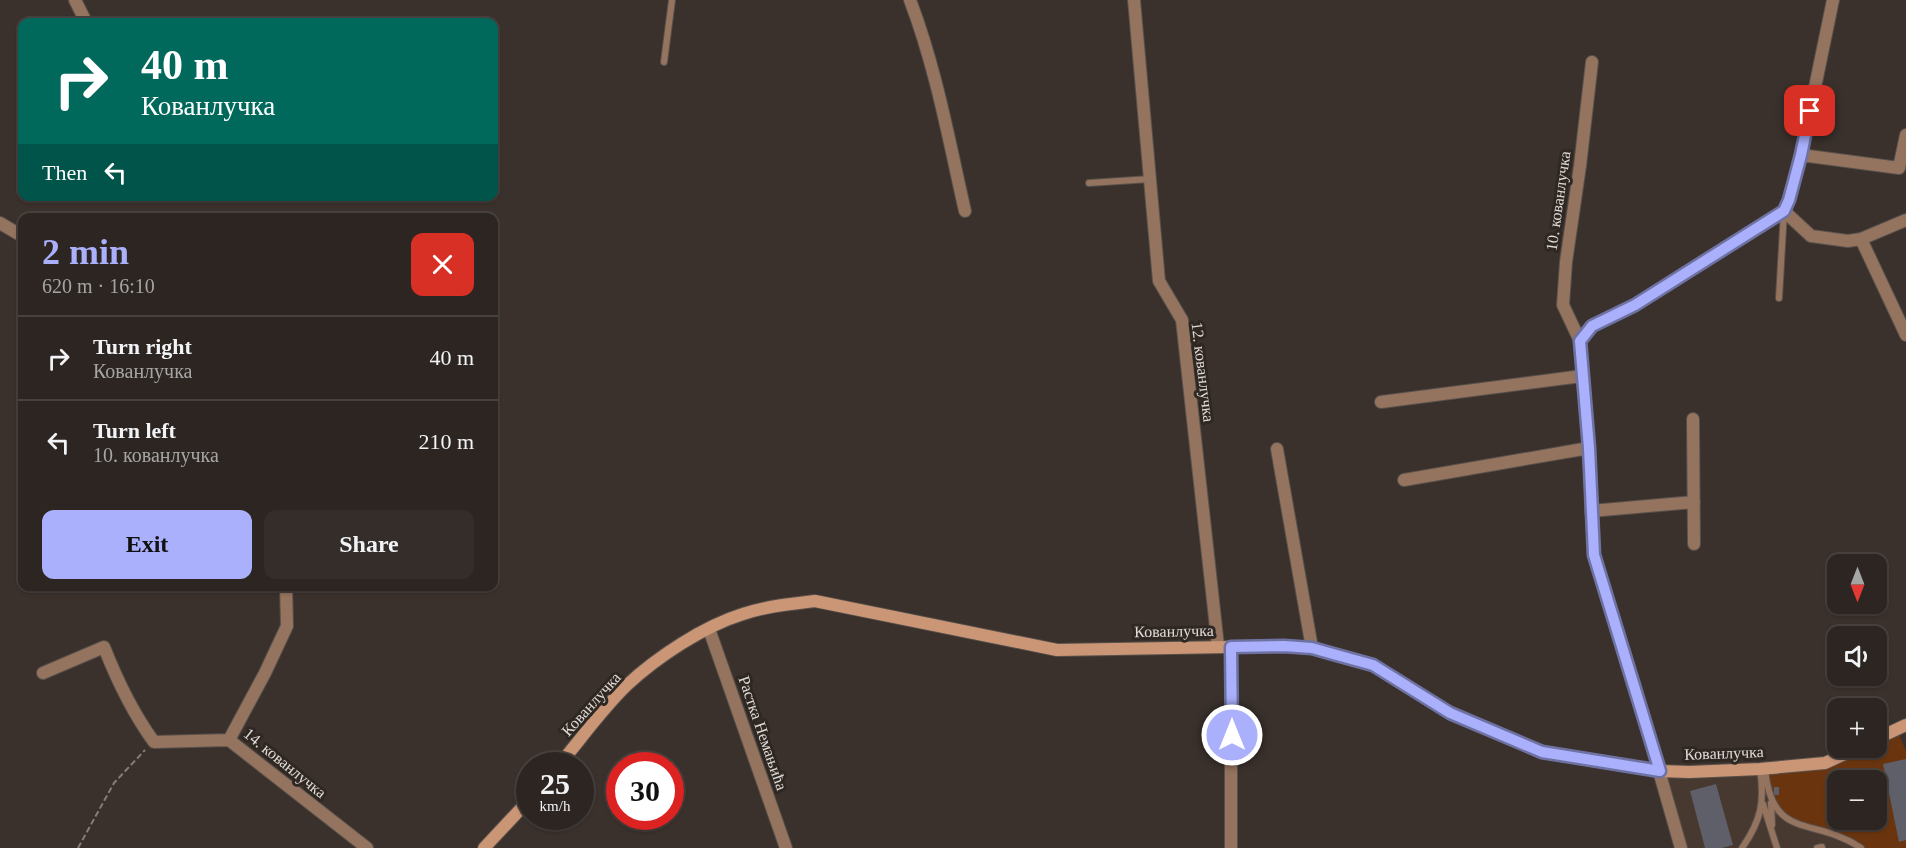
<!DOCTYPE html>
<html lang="en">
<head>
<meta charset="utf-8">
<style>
	body { margin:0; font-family:"Times New Roman",serif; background:#342d2a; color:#f1f3f6; height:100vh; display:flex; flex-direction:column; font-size:22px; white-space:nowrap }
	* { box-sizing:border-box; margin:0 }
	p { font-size:20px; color:#a6a5a5 }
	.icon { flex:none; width:33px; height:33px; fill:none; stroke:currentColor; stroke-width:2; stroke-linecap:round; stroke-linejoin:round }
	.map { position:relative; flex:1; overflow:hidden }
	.sheet { position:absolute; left:18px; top:213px; width:480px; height:378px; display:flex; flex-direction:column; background:#2c2521; border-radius:12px; box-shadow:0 2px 4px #0004,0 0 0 2px #48423f }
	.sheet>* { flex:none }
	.hud { position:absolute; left:18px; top:18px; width:480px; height:183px; border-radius:12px; box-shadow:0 2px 4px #0004,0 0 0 2px #48423f; background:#00695c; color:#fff; overflow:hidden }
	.needle { width:39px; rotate:180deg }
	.buttons { position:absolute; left:1827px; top:554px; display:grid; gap:12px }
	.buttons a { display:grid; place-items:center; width:60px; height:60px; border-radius:12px; background:#2c2521; box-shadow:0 2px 4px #0004,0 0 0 2px #48423f; font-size:30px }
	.speed { position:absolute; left:516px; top:752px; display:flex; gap:12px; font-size:30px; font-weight:700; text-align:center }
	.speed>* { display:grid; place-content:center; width:78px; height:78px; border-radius:50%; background:#2c2521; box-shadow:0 2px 4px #0004,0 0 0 2px #48423f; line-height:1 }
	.speed small { font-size:15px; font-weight:400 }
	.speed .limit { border:9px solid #d22; background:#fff; color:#111 }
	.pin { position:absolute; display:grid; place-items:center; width:51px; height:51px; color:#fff; margin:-26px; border-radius:12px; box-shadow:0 3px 9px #0006 }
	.me { position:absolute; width:66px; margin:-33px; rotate:0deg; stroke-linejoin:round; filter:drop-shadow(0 0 4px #0008) }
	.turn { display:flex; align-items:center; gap:21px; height:126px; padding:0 24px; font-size:27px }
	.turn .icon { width:78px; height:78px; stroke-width:2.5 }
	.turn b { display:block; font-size:42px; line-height:51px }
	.then { display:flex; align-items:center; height:57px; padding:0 24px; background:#0003; gap:12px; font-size:22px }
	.round { display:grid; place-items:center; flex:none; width:63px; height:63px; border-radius:12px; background:#342d2a }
	.headline { display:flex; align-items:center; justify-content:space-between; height:102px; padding:0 24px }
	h1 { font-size:36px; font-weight:700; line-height:45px; color:#aab0fb }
	.primary-button { display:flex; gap:12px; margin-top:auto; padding:12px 24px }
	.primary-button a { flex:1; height:69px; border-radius:12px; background:#aab0fb; color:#111; font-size:24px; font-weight:700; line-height:69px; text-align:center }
	.primary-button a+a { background:#342d2a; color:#f1f3f6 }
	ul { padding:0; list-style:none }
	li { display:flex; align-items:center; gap:18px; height:84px; padding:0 24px; border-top:2px solid #48423f }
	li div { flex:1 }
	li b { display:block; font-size:22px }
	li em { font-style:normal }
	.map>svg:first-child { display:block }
	.built { fill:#473830; fill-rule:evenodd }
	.green { fill:#6a350e; fill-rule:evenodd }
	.building { fill:#5e5f69 }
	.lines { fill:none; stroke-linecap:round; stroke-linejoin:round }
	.lane-casing { stroke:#58504b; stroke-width:8 }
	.street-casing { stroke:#58504b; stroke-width:14 }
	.secondary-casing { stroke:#58504b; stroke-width:14 }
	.path { stroke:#847d79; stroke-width:2; stroke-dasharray:6 3; stroke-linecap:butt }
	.lane { stroke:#94735f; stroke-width:6 }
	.street { stroke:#94735f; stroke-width:12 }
	.secondary { stroke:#cb9676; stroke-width:12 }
	.route-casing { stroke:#6e72a3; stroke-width:15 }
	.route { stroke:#aab0fb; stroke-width:10 }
	.labels { text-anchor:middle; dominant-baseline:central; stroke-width:6; stroke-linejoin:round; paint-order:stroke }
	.street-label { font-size:16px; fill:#e0dbd8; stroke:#2f2722 }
</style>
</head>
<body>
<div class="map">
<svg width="1906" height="848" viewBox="0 0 1906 848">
	<rect width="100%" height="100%" fill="#3a312c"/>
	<path class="built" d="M1876 747 1906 751V848H1681L1660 771 1760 769ZM1838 780H1876V819H1838Z"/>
	<path class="green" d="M1897 730 1906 751V848H1861L1794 823 1779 813 1765 769 1825 763 1860 747H1876L1877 739ZM1838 780H1876V819H1838Z"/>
	<path class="building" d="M1906 759V840L1899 842 1883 764Z
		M1716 784 1733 845 1722 848H1705L1690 791Z
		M1774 787H1779V795H1774Z"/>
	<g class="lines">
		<defs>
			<path id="lane" d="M664 62 672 0
				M1089 183 1150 179
				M1779 298 1784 211
				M1765 769C1772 842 1814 816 1861 848
				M1771 803 1772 825
				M1763 804 1777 848
				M1742 848C1761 821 1765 802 1760 769
				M1817 848 1822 847"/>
			<path id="street" d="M75 0 86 22
				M910 0C936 68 949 141 965 211
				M1134 0 1159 281 1182 320 1218 646
				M1801 155 1899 168 1906 135
				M1784 211 1811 236 1848 241 1861 239 1906 220
				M0 223 22 236
				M1861 239 1906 335
				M1580 341 1563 305 1566 262 1580 166 1592 62
				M1381 402 1582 376
				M1693 419 1694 544
				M1277 449 1312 648
				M1404 480 1589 448
				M1591 511 1694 502
				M286 586 287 626 265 673 229 740 367 848
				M709 629 786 848
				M43 673 104 647C117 680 132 712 154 742L229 740
				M1231 848V647
				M1681 848 1633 680 1594 555 1589 448 1580 341 1592 326 1635 305 1784 211 1789 200 1801 155 1833 0"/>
			<path id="secondary" d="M1876 739 1906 725
				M559 765C581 739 602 709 627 685 657 657 704 626 743 614 767 606 791 604 815 601L1057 650 1284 646 1312 648 1373 665 1450 713 1542 752 1660 771 1689 772 1760 769 1825 763 1860 747
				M484 848 530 799"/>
		</defs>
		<use href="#lane" class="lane-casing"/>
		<use href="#street" class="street-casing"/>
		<use href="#secondary" class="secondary-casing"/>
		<path class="path" d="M78 848 114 783 145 750"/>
		<use href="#lane" class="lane"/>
		<use href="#street" class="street"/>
		<use href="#secondary" class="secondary"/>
	</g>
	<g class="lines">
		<defs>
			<path id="route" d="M1232 735 1231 647 1284 646 1312 648 1333 654 1373 665 1450 713 1542 752 1660 771 1594 555 1589 448 1580 341 1592 326 1635 305 1784 211 1789 200 1801 155 1810 111"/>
		</defs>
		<use href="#route" class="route-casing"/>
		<use href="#route" class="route"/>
	</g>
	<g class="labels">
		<g class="street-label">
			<text transform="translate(1558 201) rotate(-82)">10. кованлучка</text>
			<text transform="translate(1203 372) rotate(83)">12. кованлучка</text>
			<text transform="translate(1174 631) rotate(-1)">Кованлучка</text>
			<text transform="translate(591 704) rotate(-48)">Кованлучка</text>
			<text transform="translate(763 733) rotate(71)">Растка Немањића</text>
			<text transform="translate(1724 753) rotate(-2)">Кованлучка</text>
			<text transform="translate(285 763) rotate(39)">14. кованлучка</text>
		</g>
	</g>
</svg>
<div class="buttons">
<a><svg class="needle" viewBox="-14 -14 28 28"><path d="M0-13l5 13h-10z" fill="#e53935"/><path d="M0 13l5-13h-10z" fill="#a6a5a5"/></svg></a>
<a><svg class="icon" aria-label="sound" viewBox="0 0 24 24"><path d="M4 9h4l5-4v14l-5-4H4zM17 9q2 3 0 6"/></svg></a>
<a>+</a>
<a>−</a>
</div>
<div class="speed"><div>25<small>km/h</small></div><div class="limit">30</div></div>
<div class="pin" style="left:1810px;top:111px;background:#d93025"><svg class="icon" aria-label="arrive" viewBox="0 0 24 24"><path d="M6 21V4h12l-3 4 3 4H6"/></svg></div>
<svg class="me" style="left:1232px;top:735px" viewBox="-20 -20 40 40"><circle r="17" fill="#aab0fb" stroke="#fff" stroke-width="3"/><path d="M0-11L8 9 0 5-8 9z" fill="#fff"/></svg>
<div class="hud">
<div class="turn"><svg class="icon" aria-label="right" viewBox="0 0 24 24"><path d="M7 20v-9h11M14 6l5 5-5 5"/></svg><div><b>40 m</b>Кованлучка</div></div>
<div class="then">Then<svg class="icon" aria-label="left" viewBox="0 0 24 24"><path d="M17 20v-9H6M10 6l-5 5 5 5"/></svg></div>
</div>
<section class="sheet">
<div class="headline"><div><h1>2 min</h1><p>620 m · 16:10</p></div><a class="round" style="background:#d93025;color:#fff"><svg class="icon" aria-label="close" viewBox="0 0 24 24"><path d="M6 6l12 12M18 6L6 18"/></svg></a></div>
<ul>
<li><svg class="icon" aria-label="right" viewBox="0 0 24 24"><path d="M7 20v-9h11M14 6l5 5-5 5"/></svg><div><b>Turn right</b><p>Кованлучка</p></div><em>40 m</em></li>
<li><svg class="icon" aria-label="left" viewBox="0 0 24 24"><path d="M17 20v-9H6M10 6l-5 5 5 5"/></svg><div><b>Turn left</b><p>10. кованлучка</p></div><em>210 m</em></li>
</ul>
<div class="primary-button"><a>Exit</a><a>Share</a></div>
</section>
</div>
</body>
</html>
